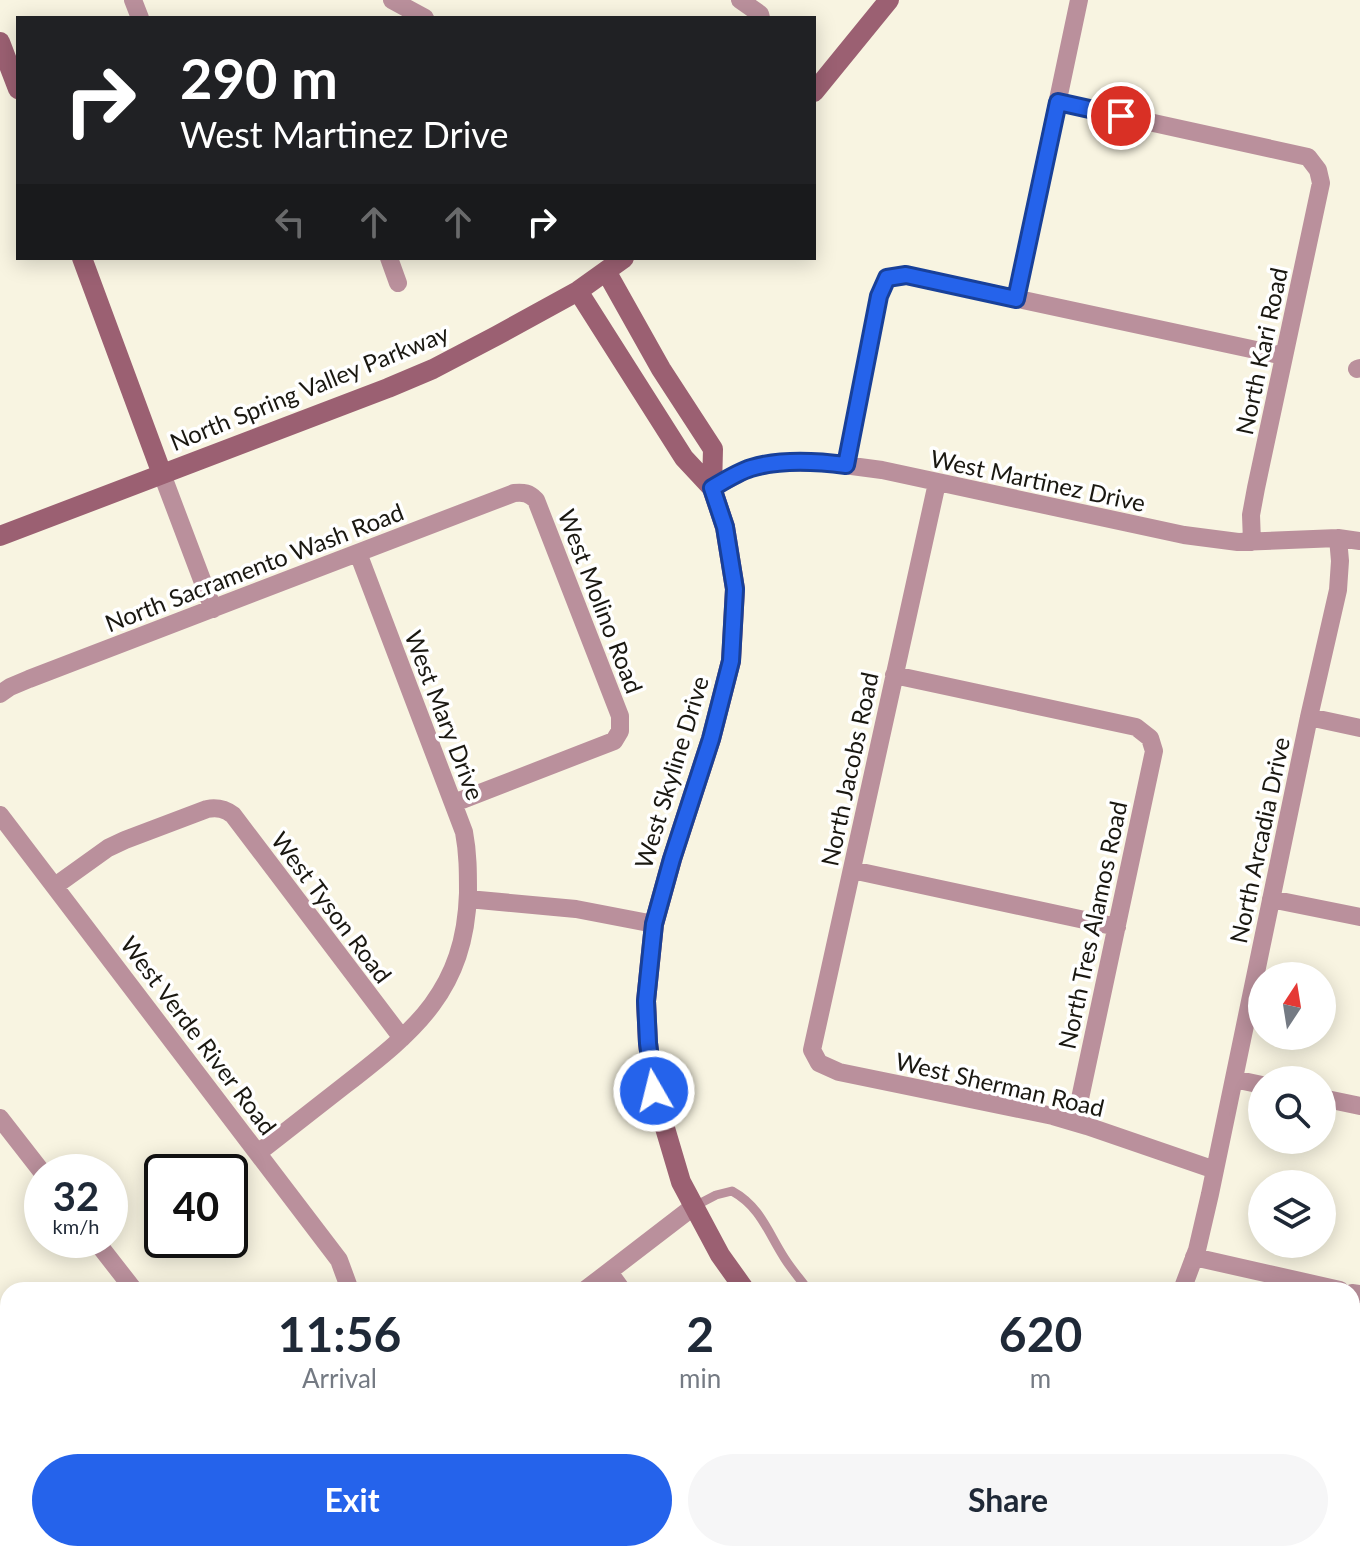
<!DOCTYPE html>
<html lang="en">
<head>
<meta charset="utf-8">
<style>
	body { margin:0; font-family:Lato,sans-serif; background:#f6f6f7; color:#1f2937; height:100vh; display:flex; flex-direction:column; font-size:30px; white-space:nowrap }
	* { box-sizing:border-box; margin:0 }
	p { font-size:26px; color:#747a83 }
	.icon { flex:none; width:44px; height:44px; fill:none; stroke:currentColor; stroke-width:2; stroke-linecap:round; stroke-linejoin:round }
	.map { position:relative; flex:1; overflow:hidden }
	.sheet { position:absolute; left:0px; top:1282px; width:1360px; height:280px; display:flex; flex-direction:column; background:#fff; border-radius:24px 24px 0 0; box-shadow:0 4px 20px #0003 }
	.sheet>* { flex:none }
	.top-card { position:absolute; left:16px; top:16px; width:800px; height:244px; border-radius:0px; box-shadow:0 4px 20px #0003; background:#202124; color:#fff; overflow:hidden }
	.needle { width:52px; rotate:12deg }
	.controls { position:absolute; left:1248px; top:962px; display:grid; gap:16px }
	.controls a { display:grid; place-items:center; width:88px; height:88px; border-radius:50%; background:#fff; box-shadow:0 4px 20px #0003; font-size:40px }
	.speed { position:absolute; left:24px; top:1154px; display:flex; gap:16px; font-size:40px; font-weight:700; text-align:center }
	.speed>* { display:grid; place-content:center; width:104px; height:104px; border-radius:50%; background:#fff; box-shadow:0 4px 20px #0003; line-height:1 }
	.speed small { font-size:20px; font-weight:400 }
	.speed .limit { border:4px solid #111; border-radius:12px; background:#fff; color:#111 }
	.pin { position:absolute; display:grid; place-items:center; width:68px; height:68px; color:#fff; margin:-34px; border:4px solid #fff; border-radius:50%; box-shadow:0 2px 8px #0007 }
	.me { position:absolute; width:88px; margin:-44px; rotate:352deg; stroke-linejoin:round; filter:drop-shadow(0 0 6px #0008) }
	.turn { display:flex; align-items:center; gap:28px; height:168px; padding:0 32px; font-size:36px }
	.turn .icon { width:104px; height:104px; stroke-width:2.5 }
	.turn b { display:block; font-size:56px; line-height:68px }
	.lanes { display:flex; align-items:center; height:76px; padding:0 32px; background:#0003; justify-content:center; gap:40px; direction:ltr }
	.lanes .off { opacity:.35 }
	.eta { display:flex; justify-content:space-evenly; align-items:center; height:136px; text-align:center }
	.eta b { font-size:48px; font-weight:700; line-height:56px }
	.cta { display:flex; gap:16px; margin-top:auto; padding:16px 32px }
	.cta a { flex:1; height:92px; border-radius:48px; background:#2563eb; color:#fff; font-size:32px; font-weight:700; line-height:92px; text-align:center }
	.cta a+a { background:#f6f6f7; color:#1f2937 }
	.map>svg:first-child { display:block }
	.lines { fill:none; stroke-linecap:round; stroke-linejoin:round }
	.lane { stroke:#ba909c; stroke-width:9 }
	.street { stroke:#ba909c; stroke-width:18 }
	.secondary { stroke:#9b6072; stroke-width:20 }
	.route-casing { stroke:#184099; stroke-width:20 }
	.route { stroke:#2563eb; stroke-width:14 }
	.labels { text-anchor:middle; dominant-baseline:central; stroke-width:7; stroke-linejoin:round; paint-order:stroke }
	.street-label { font-size:24px; fill:#1a1811; stroke:#fff }
</style>
</head>
<body>
<div class="map">
<svg width="1360" height="1562" viewBox="0 0 1360 1562">
	<rect width="100%" height="100%" fill="#f8f4e1"/>
	<g class="lines">
		<path class="lane" d="M693 1207 716 1195 732 1191C761 1207 768 1233 785 1259 792 1270 801 1280 808 1290"/>
		<path class="street" d="M133 0 140 18
			M392 0 425 18
			M740 0 760 14 761 18
			M1058 102 1308 157 1318 170 1321 183 1256 488 1251 515 1252 542
			M389 258 398 283
			M1016 299 1079 0
			M1357 369 1360 368
			M846 465 879 296 887 278 906 275 1284 356
			M162 474 213 609
			M937 483 812 1050 819 1063 839 1072 1053 1116 1087 1126 1215 1170
			M712 488 750 468 785 462 829 463 882 470 1184 535 1238 542 1338 538 1360 541
			M894 675 1136 727 1150 738 1154 751 1075 1122
			M0 694 10 687 29 679 514 493C524 492 529 493 536 500L620 716V731L614 741 454 803
			M1309 717 1360 728
			M0 815 339 1260 350 1290
			M852 870 1117 927
			M55 886 108 848 125 840 207 809C218 807 225 809 233 815L402 1038
			M468 899 576 909 654 924
			M1271 899 1360 917
			M1234 1079 1262 1085
			M1322 1098 1360 1106
			M0 1118 42 1172
			M258 1153C287 1130 316 1108 345 1085 416 1030 465 990 468 893 468 872 468 853 464 832L358 553
			M95 1240 134 1290
			M1194 1257 1340 1290
			M609 1272 622 1290
			M585 1290 693 1207
			M1182 1290 1197 1250 1210 1194 1309 717 1338 590 1340 561 1338 538
			M1352 1293 1360 1294
			M0 1431 8 1441
			M1352 1487 1360 1489
			M342 1554 348 1562
			M588 1554 595 1562
			M822 1554 828 1562
			M232 1562 242 1554
			M1157 1562 1164 1554"/>
		<path class="secondary" d="M0 42 18 89
			M814 92 889 0
			M82 258 162 474
			M606 271 661 369 713 449 712 488 725 527 735 589 731 661 711 739 672 859 654 924 646 1001 648 1043 654 1091 681 1182 720 1255 745 1290
			M578 291 684 458 712 488
			M0 536 388 388 433 369 496 336 578 291 624 258
			M909 1554 911 1562"/>
	</g>
	<g class="lines">
		<defs>
			<path id="route" d="M654 1091 648 1043 646 1001 654 924 672 859 711 739 731 661 735 589 725 527 712 488C724 481 738 472 751 468 780 459 816 461 846 465L879 296 887 278 906 275 1016 299 1058 102 1121 116"/>
		</defs>
		<use href="#route" class="route-casing"/>
		<use href="#route" class="route"/>
	</g>
	<g class="labels">
		<g class="street-label">
			<text transform="translate(1261 351) rotate(-78)">North Kari Road</text>
			<text transform="translate(309 387) rotate(-22)">North Spring Valley Parkway</text>
			<text transform="translate(1038 480) rotate(12)">West Martinez Drive</text>
			<text transform="translate(254 567) rotate(-21)">North Sacramento Wash Road</text>
			<text transform="translate(601 601) rotate(69)">West Molino Road</text>
			<text transform="translate(445 715) rotate(69)">West Mary Drive</text>
			<text transform="translate(849 769) rotate(-78)">North Jacobs Road</text>
			<text transform="translate(671 772) rotate(-73)">West Skyline Drive</text>
			<text transform="translate(1259 840) rotate(-78)">North Arcadia Drive</text>
			<text transform="translate(332 907) rotate(53)">West Tyson Road</text>
			<text transform="translate(1092 925) rotate(-78)">North Tres Alamos Road</text>
			<text transform="translate(199 1035) rotate(53)">West Verde River Road</text>
			<text transform="translate(1000 1084) rotate(13)">West Sherman Road</text>
		</g>
	</g>
</svg>
<div class="controls">
<a><svg class="needle" viewBox="-14 -14 28 28"><path d="M0-13l5 13h-10z" fill="#e53935"/><path d="M0 13l5-13h-10z" fill="#747a83"/></svg></a>
<a><svg class="icon" aria-label="search" viewBox="0 0 24 24"><circle cx="10" cy="10" r="6"/><path d="M15 15l6 6"/></svg></a>
<a><svg class="icon" aria-label="layers" viewBox="0 0 24 24"><path d="M12 4l9 5-9 5-9-5zM3 14l9 5 9-5"/></svg></a>
</div>
<div class="speed"><div>32<small>km/h</small></div><div class="limit">40</div></div>
<div class="pin" style="left:1121px;top:116px;background:#d93025"><svg class="icon" aria-label="arrive" viewBox="0 0 24 24"><path d="M6 21V4h12l-3 4 3 4H6"/></svg></div>
<svg class="me" style="left:654px;top:1091px" viewBox="-20 -20 40 40"><circle r="17" fill="#2563eb" stroke="#fff" stroke-width="3"/><path d="M0-11L8 9 0 5-8 9z" fill="#fff"/></svg>
<div class="top-card">
<div class="turn"><svg class="icon" aria-label="right" viewBox="0 0 24 24"><path d="M7 20v-9h11M14 6l5 5-5 5"/></svg><div><b>290 m</b>West Martinez Drive</div></div>
<div class="lanes"><svg class="icon off" aria-label="left" viewBox="0 0 24 24"><path d="M17 20v-9H6M10 6l-5 5 5 5"/></svg><svg class="icon off" aria-label="ahead" viewBox="0 0 24 24"><path d="M12 20V5M6 11l6-6 6 6"/></svg><svg class="icon off" aria-label="ahead" viewBox="0 0 24 24"><path d="M12 20V5M6 11l6-6 6 6"/></svg><svg class="icon" aria-label="right" viewBox="0 0 24 24"><path d="M7 20v-9h11M14 6l5 5-5 5"/></svg></div>
</div>
<section class="sheet">
<div class="eta">
<div><b>11:56</b><p>Arrival</p></div>
<div><b>2</b><p>min</p></div>
<div><b>620</b><p>m</p></div>
</div>
<div class="cta"><a>Exit</a><a>Share</a></div>
</section>
</div>
</body>
</html>
